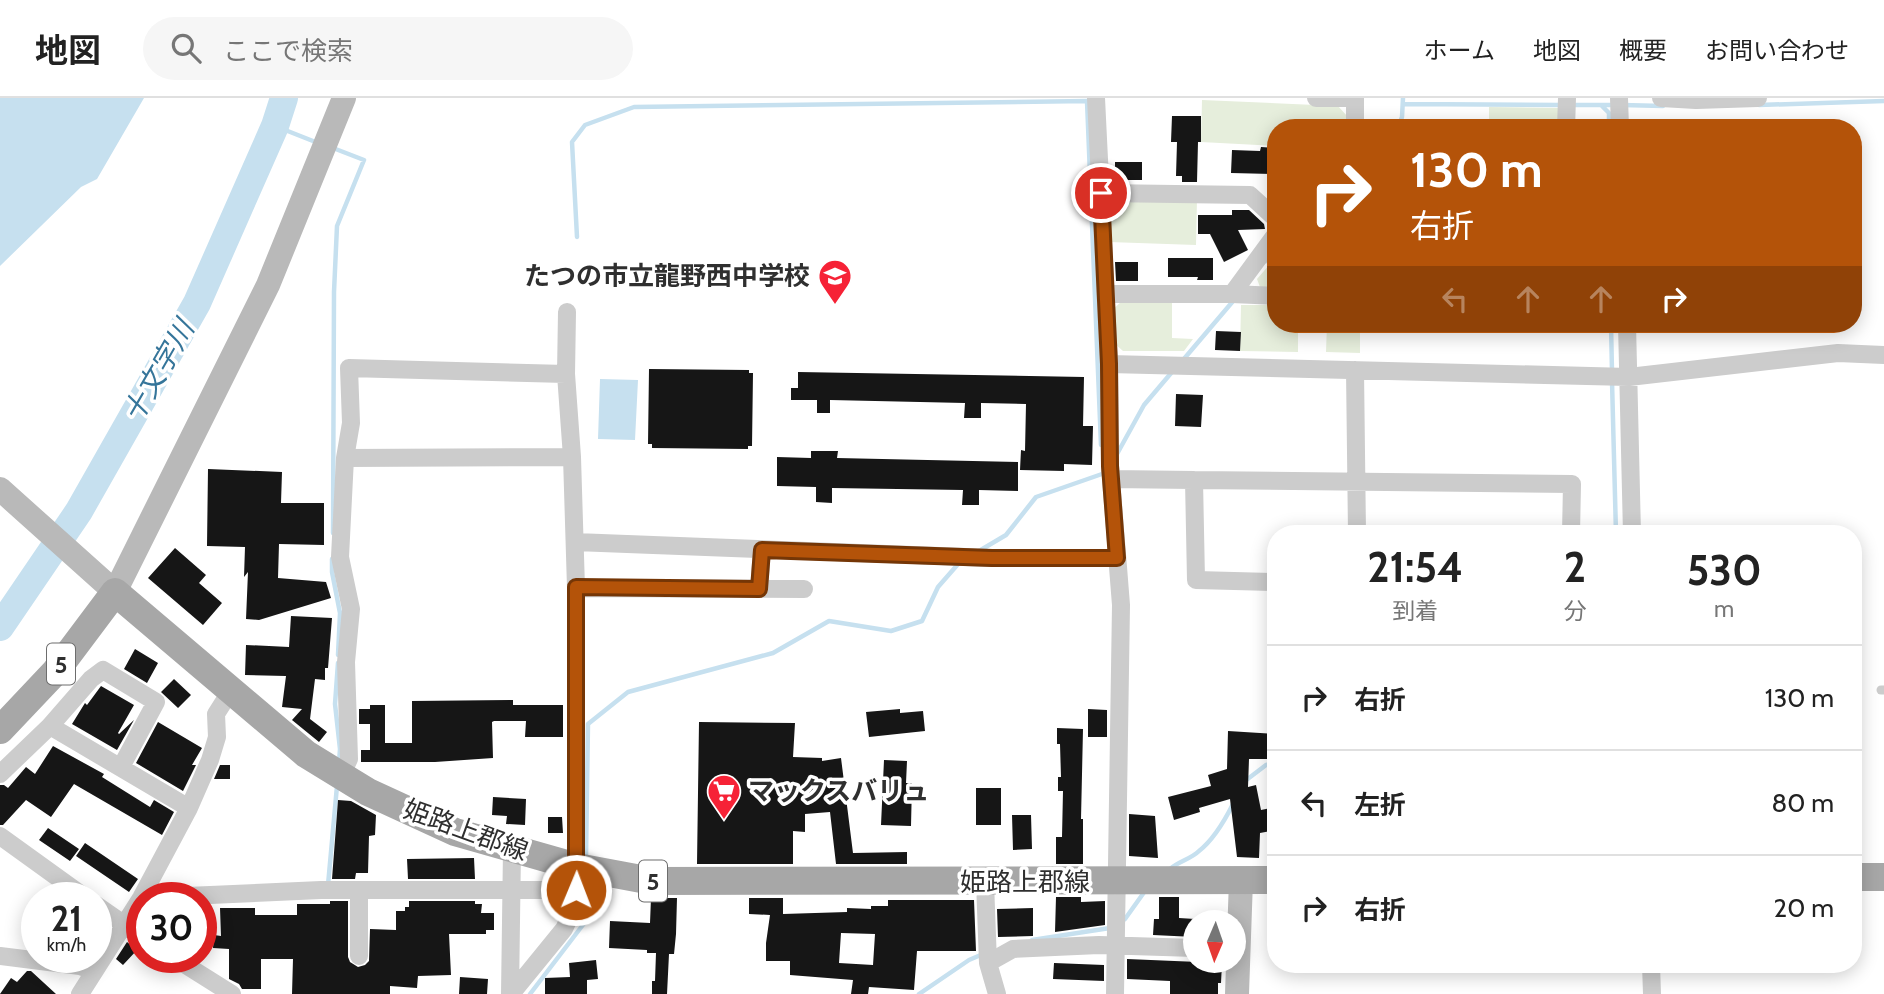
<!DOCTYPE html>
<html lang="ja">
<head>
<meta charset="utf-8">
<style>
	body { margin:0; font-family:Cabin,"Noto Sans JP",sans-serif; background:#f6f6f6; color:#222; height:100vh; display:flex; flex-direction:column; font-size:26px; white-space:nowrap }
	* { box-sizing:border-box; margin:0 }
	p { font-size:23px; color:#767676 }
	.icon { flex:none; width:38px; height:38px; fill:none; stroke:currentColor; stroke-width:2; stroke-linecap:round; stroke-linejoin:round }
	.map { position:relative; flex:1; overflow:hidden }
	.side { position:absolute; left:1267px; top:427px; width:595px; height:448px; display:flex; flex-direction:column; background:#fff; border-radius:28px; box-shadow:0 4px 18px #0003 }
	.side>* { flex:none }
	.top-card { position:absolute; left:1267px; top:21px; width:595px; height:214px; border-radius:28px; box-shadow:0 4px 18px #0003; background:#b45309; color:#fff; overflow:hidden }
	.needle { width:46px; rotate:182deg }
	.controls { position:absolute; left:1183px; top:812px; display:grid; gap:14px }
	.controls a { display:grid; place-items:center; width:63px; height:63px; border-radius:50%; background:#fff; box-shadow:0 4px 18px #0003; font-size:35px }
	.speed { position:absolute; left:21px; top:784px; display:flex; gap:14px; font-size:35px; font-weight:700; text-align:center }
	.speed>* { display:grid; place-content:center; width:91px; height:91px; border-radius:50%; background:#fff; box-shadow:0 4px 18px #0003; line-height:1 }
	.speed small { font-size:18px; font-weight:400 }
	.speed .limit { border:10px solid #d22; background:#fff; color:#111 }
	.pin { position:absolute; display:grid; place-items:center; width:60px; height:60px; color:#fff; margin:-30px; border:4px solid #fff; border-radius:50%; box-shadow:0 2px 7px #0007 }
	.me { position:absolute; width:77px; margin:-38px; rotate:1deg; stroke-linejoin:round; filter:drop-shadow(0 0 5px #0008) }
	.turn { display:flex; align-items:center; gap:24px; height:147px; padding:0 28px; font-size:32px }
	.turn .icon { width:91px; height:91px; stroke-width:2.5 }
	.turn b { display:block; font-size:49px; line-height:60px }
	.lanes { display:flex; align-items:center; height:66px; padding:0 28px; background:#0003; justify-content:center; gap:35px; direction:ltr }
	.lanes .off { opacity:.35 }
	.eta { display:flex; justify-content:space-evenly; align-items:center; height:119px; text-align:center }
	.eta b { font-size:42px; font-weight:800; line-height:49px }
	ul { padding:0; list-style:none }
	li { display:flex; align-items:center; gap:21px; height:105px; padding:0 28px; border-top:2px solid #e0e0e0 }
	li div { flex:1 }
	li b { display:block; font-size:26px }
	li em { font-style:normal }
	header { display:flex; align-items:center; gap:42px; box-sizing:border-box; height:98px; padding:0 35px; background:#fff; border-bottom:2px solid #e0e0e0 }
	header strong { font-size:33px }
	nav { display:flex; gap:38px; margin-inline-start:auto; font-size:24px }
	.search { width:490px; height:63px; background:#f6f6f6; display:flex; align-items:center; gap:18px; box-sizing:border-box; padding:0 24px; border-radius:38px; color:#767676; font-size:26px }
	.map>svg:first-child { display:block }
	.green { fill:#e6eedc }
	.water { fill:#c6e0ef }
	.lines { fill:none; stroke-linecap:round; stroke-linejoin:round }
	.stream { stroke:#c6e0ef; stroke-width:4.5 }
	.river { stroke:#c6e0ef; stroke-width:28 }
	.building { fill:#161616; fill-rule:evenodd }
	.lane { stroke:#ccc; stroke-width:9 }
	.street { stroke:#ccc; stroke-width:18 }
	.secondary { stroke:#b9b9b9; stroke-width:24 }
	.primary { stroke:#a7a7a7; stroke-width:28 }
	.route-casing { stroke:#753606; stroke-width:18 }
	.route { stroke:#b45309; stroke-width:12 }
	.labels { text-anchor:middle; dominant-baseline:central; stroke-width:7; stroke-linejoin:round; paint-order:stroke }
	.shield { fill:#fff; stroke:#6d6d6d; stroke-width:2 }
	.shield-label { font-size:24px; font-weight:bold; fill:#2f2f2f }
	.poi-label { font-size:26px; font-weight:bold; fill:#2f2f2f; stroke:#fff; text-anchor:end }
	.street-label { font-size:26px; fill:#2f2f2f; stroke:#fff }
	.water-label { font-size:28px; font-style:italic; fill:#35759a; stroke:#fff }
</style>
</head>
<body>
<header>
<strong>地図</strong>
<div class="search"><svg class="icon" aria-label="search" viewBox="0 0 24 24"><circle cx="10" cy="10" r="6"/><path d="M15 15l6 6"/></svg>ここで検索</div>
<nav><a>ホーム</a><a>地図</a><a>概要</a><a>お問い合わせ</a></nav>
</header>
<div class="map">
<svg width="1884" height="896" viewBox="0 0 1884 896">
	<rect width="100%" height="100%" fill="#fff"/>
	<path class="green" d="M1202 2 1338 8 1347 18 1346 30H1276V48L1201 44Z
		M1489 9 1558 10 1562 30H1489Z
		M1118 100 1197 101 1196 147 1109 144V110Z
		M1276 159V189H1260L1257 181Z
		M1121 204H1172V240L1193 241 1184 253H1123L1114 245 1111 213Z
		M1241 207H1276V226H1298V254L1240 253Z
		M1327 226H1360V255L1326 254Z"/>
	<path class="water" d="M0 0H144L97 81 81 89 0 168Z
		M600 281 638 282 635 342 598 341Z"/>
	<g class="lines">
		<path class="stream" d="M1403 6 1561 7
			M1570 7H1614
			M1622 7 1663 8
			M1759 7 1884 3
			M1602 8 1609 15V30
			M275 28 318 45
			M1398 30 1402 19 1403 0
			M577 139 572 44 585 27 634 9 1087 3 1101 347
			M1266 163 1276 152
			M1611 226 1612 274
			M1183 262 1234 202
			M1612 283 1616 436
			M1117 356 1144 307 1172 274
			M333 435 334 194 337 128 364 62 333 50
			M979 453 1006 437 1036 399 1102 376 1106 372
			M332 461V474L340 515 338 557
			M338 565 335 606 340 651 339 665
			M1245 683 1266 667 1276 665
			M586 760 588 626 628 594 773 555 829 523 891 533 922 523 938 489 959 465
			M1170 771C1179 763 1191 761 1199 753 1213 742 1225 722 1233 706
			M328 787 337 688
			M1120 824 1125 821 1145 793
			M1032 842 1110 830
			M530 896 592 815 595 788 593 781
			M919 896 969 862 983 856"/>
		<path class="river" d="M0 529 79 413 197 205 275 28 284 0"/>
	</g>
	<path class="building" d="M1172 18H1201V44H1198L1197 84H1182V78H1176L1177 44H1171Z
		M1261 49 1276 50V76L1231 75 1232 52 1260 53Z
		M1115 64H1142V82H1115Z
		M1232 112H1249L1264 126 1265 131 1238 132 1248 152 1224 164 1210 136H1198V117H1232Z
		M1168 160H1213V182H1197L1198 179H1168Z
		M1115 164H1138V183H1116Z
		M1216 233 1241 234 1240 253 1215 252Z
		M649 271 749 272V275H753L752 348H748V351L652 350V346H648Z
		M798 274 1084 279 1083 328H1093L1092 367 1064 366V373L1020 372 1021 352 1025 353 1026 306 981 305V320H964L965 305 830 302V315H817V302H791V290H798Z
		M1176 296 1203 297 1201 329 1175 328Z
		M811 353H838L837 360 1018 364V393L979 392V407H962L963 392 832 390V405L816 404V389L777 388V359L811 360Z
		M208 371 282 374 281 405H324V447L279 446 278 480 326 484 331 500 259 522 246 521 248 474 244 479 245 449 207 448Z
		M175 450 206 477 199 485 222 505 203 527 148 480Z
		M291 518 332 520 328 570H325V582L315 581 310 621 327 634 319 644 292 622 302 611 282 609 286 578 245 577 246 547 289 549Z
		M135 551 158 565 147 585 124 571Z
		M174 581 191 597 178 610 161 594Z
		M101 588 134 607 118 635 119 636 134 622 117 652 72 626 85 605 87 607Z
		M513 602V607H563V639H525L526 623H494L492 624 493 660 435 664H361V652H370V626H359V611H370V607H385V645H412V603Z
		M900 611V615L923 613 925 633 869 639 866 614Z
		M1088 611 1107 612V639H1088Z
		M158 624 202 650 192 667H196L183 693 136 665Z
		M699 624 795 625 793 659 822 660V663L841 660 853 755 907 754V766H836L830 714 805 716V734L793 733V766H697Z
		M1057 630 1083 631 1081 721H1083V766H1056V739H1062L1063 693H1058V679H1061L1060 646H1057Z
		M1228 633 1276 636V657H1273L1274 661H1249L1248 689 1256 687 1261 712 1276 709V732L1260 735 1259 760 1237 759 1230 701 1199 710 1200 714 1174 722 1168 699 1211 688 1208 677 1227 671Z
		M53 648 104 676 102 679 150 709 154 702 174 714 162 737 74 686 51 719 26 702 3 727H0V687H4L8 690 26 669 35 676Z
		M884 662 907 663 906 685H912L911 728 881 727Z
		M220 667H230V681H214Z
		M976 690H1001V727H976Z
		M493 699 526 701 525 727 506 726 507 718 492 717Z
		M338 702 351 703 376 717 375 737 369 738 368 775H356L355 781H332Z
		M1129 716 1155 718 1158 760 1129 758Z
		M1012 717H1031L1032 751 1013 752Z
		M548 719H562L563 735H548Z
		M48 730 79 751 70 763 39 742Z
		M85 745 138 781 129 794 76 758Z
		M474 760 475 781H408L407 761Z
		M1056 799H1081V804L1105 803V827L1055 834Z
		M1159 799H1179V820L1195 821V839L1153 837 1154 821H1159Z
		M651 800H677L676 836 674 856H669L667 896H652V883H655L656 855H647V852L609 850 610 823 650 825Z
		M749 800H783V816L847 814V810L871 811V808H888V802H974L976 853H917L914 892 869 889 868 896H851L853 882 790 877V863H766V845L770 817 749 816ZM841 835 875 836 873 867 839 865Z
		M330 803H348V859L350 864 358 869 365 867 369 863 370 831 396 832V813H405V809H409V803H475V806H482L481 815H494V832H486V836H449L451 877 418 878 417 890 390 888V896H292L293 861H261V891H242L239 886 229 881V851L213 850 214 837 221 838 220 810H255V817H297V806H330Z
		M1033 810V838L998 839 997 811Z
		M127 844 137 852 123 867 116 861Z
		M1127 861 1222 865 1221 885H1218V896H1170V883L1127 881Z
		M596 862 598 881 587 882V896H545V880L570 879 569 865Z
		M1054 865 1104 867V883L1053 881Z
		M27 873H31L56 896H0L11 880 17 884Z
		M460 879 488 881 487 896H459Z"/>
	<g class="lines">
		<path class="lane" d="M1881 592H1884"/>
		<path class="street" d="M1096 0 1109 266 1110 368 1121 507 1115 896
			M1316 0H1345
			M1355 0V30
			M1619 0 1620 30
			M1661 0 1696 2 1758 0
			M1566 30 1567 0
			M1101 95 1250 97 1276 121
			M1106 196H1232L1276 136
			M1232 196 1276 198
			M1627 226 1632 436
			M1109 266 1629 279 1838 255 1884 257
			M1355 272 1357 436
			M345 360 572 359
			M1111 381 1194 382 1196 482 1276 484
			M1194 382 1572 386 1571 436
			M575 444 992 460H1117
			M576 490 804 491
			M759 491 762 452
			M50 628 91 581 103 572 156 604 121 669
			M0 676 50 628 189 710
			M341 678 349 661 346 564 351 511 340 459 345 360 351 325 349 270 566 276
			M0 738 86 800
			M985 784 988 865 997 896
			M141 800 321 792H576
			M96 807 142 839
			M0 858 80 868 94 873
			M359 858V793
			M173 859 232 896
			M988 865 1013 851 1099 847 1195 850
			M1651 866 1652 896
			M80 896 141 800 189 710 210 662 217 639 216 616 230 594
			M510 896 512 751
			M511 896 564 831 573 812 576 792V490L572 359 566 276 567 214"/>
		<path class="secondary" d="M0 391 115 494 268 187 344 0
			M1237 896 1241 782"/>
		<path class="primary" d="M0 632 55 574 115 494 306 656 368 694 455 734 577 769 652 783 1276 782
			M1853 779H1884"/>
	</g>
	<g class="lines">
		<defs>
			<path id="route" d="M576 792V489L759 491 762 452 992 460H1117L1110 368 1109 266 1101 95"/>
		</defs>
		<use href="#route" class="route-casing"/>
		<use href="#route" class="route"/>
	</g>
	<defs>
		<symbol id="school-pin" viewBox="-11 -11 22 30"><path d="M0 17L-7.5 6A9.5 9.5 0 1 1 7.5 6Z" fill="#f62236" stroke="#fff"/><path d="M0-5L7-2L0 1L-7-2ZM-4 1L0 2.5L4 1V4Q0 6-4 4Z" fill="#fff"/></symbol>
		<symbol id="supermarket-pin" viewBox="-11 -11 22 30"><path d="M0 17L-7.5 6A9.5 9.5 0 1 1 7.5 6Z" fill="#f62236" stroke="#fff"/><path d="M-6-5.5h2.5l.6 2H6L4.5 2H-2.5L-4.4-4H-6ZM-1.5 3.2a1.3 1.3 0 1 0 .1 0ZM3 3.2a1.3 1.3 0 1 0 .1 0Z" fill="#fff"/></symbol>
	</defs>
	<g fill-rule="evenodd">
		<use href="#school-pin" x="816" y="159" width="38" height="52"/>
		<use href="#supermarket-pin" x="705" y="674" width="38" height="52"/>
	</g>
	<g class="labels">
		<g class="shield">
			<rect x="47" y="545.5" width="28" height="41" rx="5"/>
			<rect x="639" y="762.5" width="28" height="41" rx="5"/>
		</g>
		<g class="shield-label">
			<text x="61" y="566">5</text>
			<text x="653" y="783">5</text>
		</g>
		<g class="poi-label">
			<text x="810" y="178">たつの市立龍野西中学校</text>
			<text x="748" y="693" text-anchor="start">マックスバリュ</text>
		</g>
		<g class="street-label">
			<text transform="translate(466 732) rotate(20)">姫路上郡線</text>
			<text x="1025" y="784">姫路上郡線</text>
		</g>
		<g class="water-label">
			<text transform="translate(158 273) rotate(-60)">十文字川</text>
		</g>
	</g>
</svg>
<div class="controls">
<a><svg class="needle" viewBox="-14 -14 28 28"><path d="M0-13l5 13h-10z" fill="#e53935"/><path d="M0 13l5-13h-10z" fill="#767676"/></svg></a>
</div>
<div class="speed"><div>21<small>km/h</small></div><div class="limit">30</div></div>
<div class="pin" style="left:1101px;top:95px;background:#d93025"><svg class="icon" aria-label="arrive" viewBox="0 0 24 24"><path d="M6 21V4h12l-3 4 3 4H6"/></svg></div>
<svg class="me" style="left:576px;top:792px" viewBox="-20 -20 40 40"><circle r="17" fill="#b45309" stroke="#fff" stroke-width="3"/><path d="M0-11L8 9 0 5-8 9z" fill="#fff"/></svg>
<div class="top-card">
<div class="turn"><svg class="icon" aria-label="right" viewBox="0 0 24 24"><path d="M7 20v-9h11M14 6l5 5-5 5"/></svg><div><b>130 m</b>右折</div></div>
<div class="lanes"><svg class="icon off" aria-label="left" viewBox="0 0 24 24"><path d="M17 20v-9H6M10 6l-5 5 5 5"/></svg><svg class="icon off" aria-label="ahead" viewBox="0 0 24 24"><path d="M12 20V5M6 11l6-6 6 6"/></svg><svg class="icon off" aria-label="ahead" viewBox="0 0 24 24"><path d="M12 20V5M6 11l6-6 6 6"/></svg><svg class="icon" aria-label="right" viewBox="0 0 24 24"><path d="M7 20v-9h11M14 6l5 5-5 5"/></svg></div>
</div>
<section class="side">
<div class="eta">
<div><b>21:54</b><p>到着</p></div>
<div><b>2</b><p>分</p></div>
<div><b>530</b><p>m</p></div>
</div>
<ul>
<li><svg class="icon" aria-label="right" viewBox="0 0 24 24"><path d="M7 20v-9h11M14 6l5 5-5 5"/></svg><div><b>右折</b></div><em>130 m</em></li>
<li><svg class="icon" aria-label="left" viewBox="0 0 24 24"><path d="M17 20v-9H6M10 6l-5 5 5 5"/></svg><div><b>左折</b></div><em>80 m</em></li>
<li><svg class="icon" aria-label="right" viewBox="0 0 24 24"><path d="M7 20v-9h11M14 6l5 5-5 5"/></svg><div><b>右折</b></div><em>20 m</em></li>
</ul>
</section>
</div>
</body>
</html>
